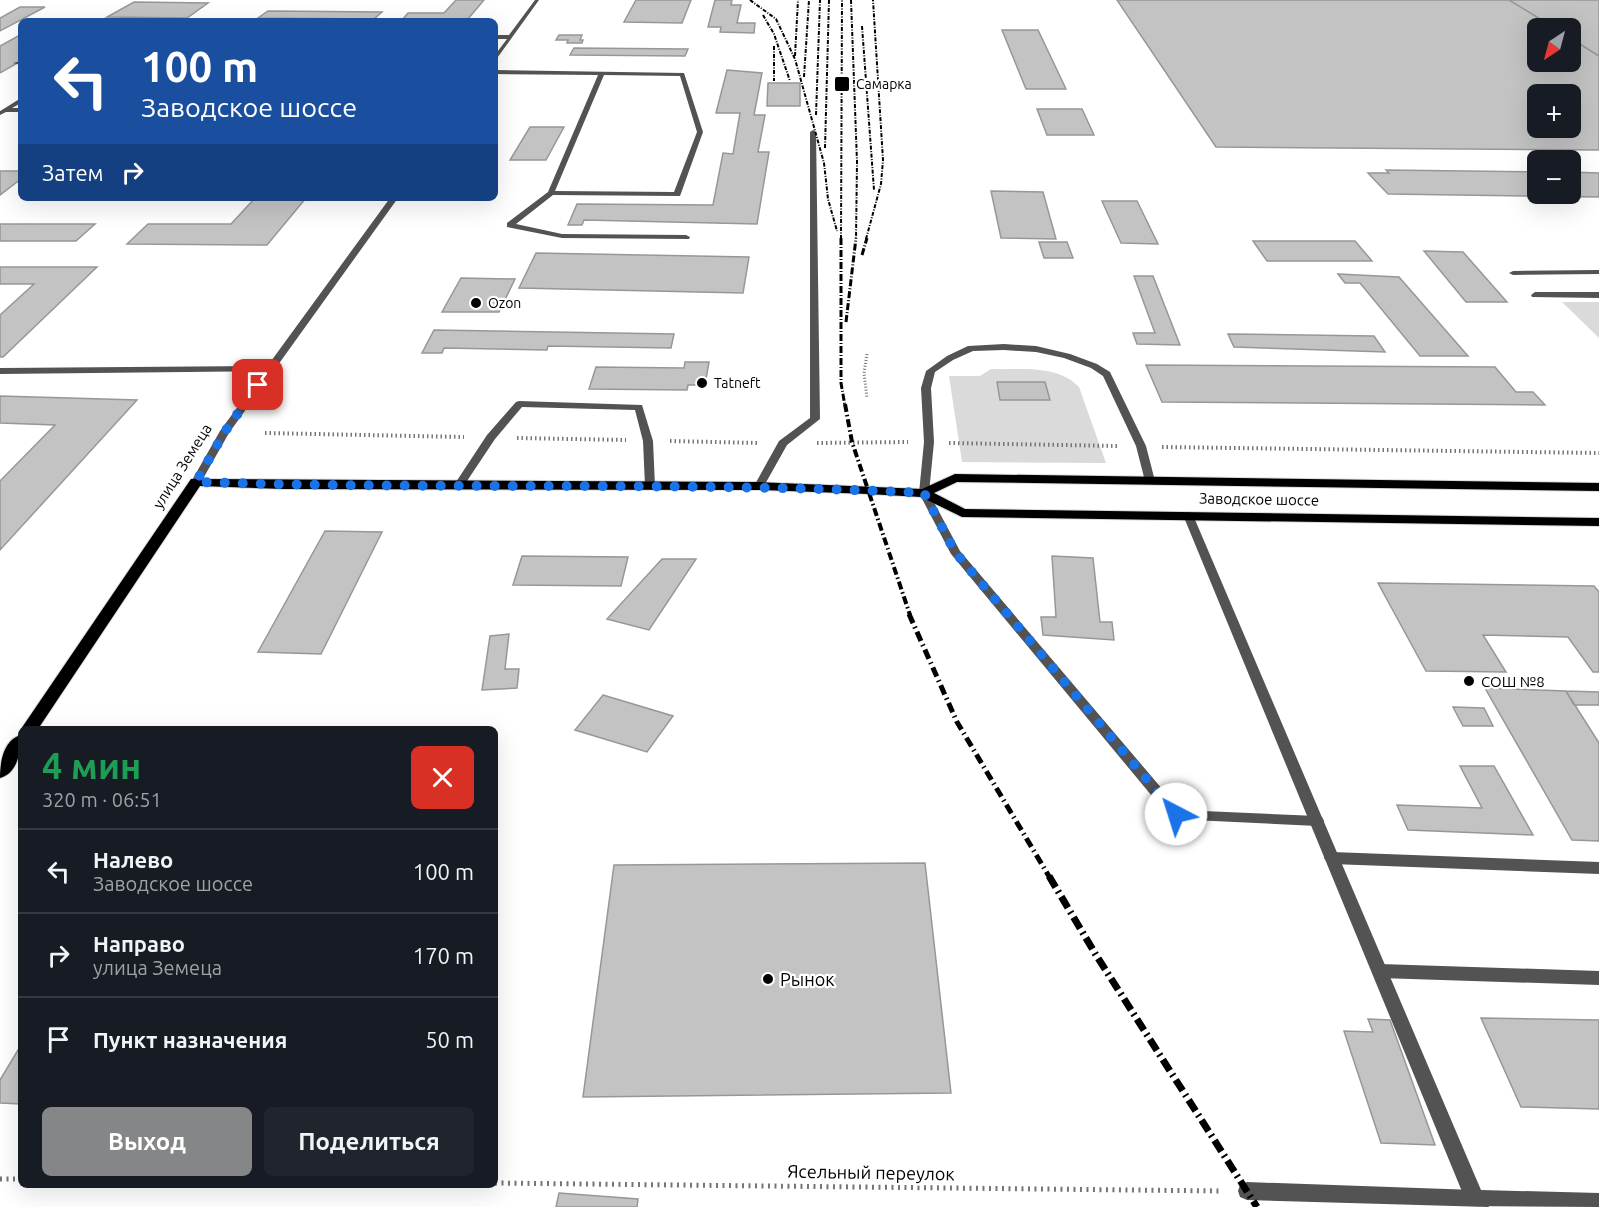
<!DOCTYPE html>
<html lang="ru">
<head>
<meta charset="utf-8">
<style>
	body { margin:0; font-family:Ubuntu,sans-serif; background:#20242c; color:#f1f3f6; height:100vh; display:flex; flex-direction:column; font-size:22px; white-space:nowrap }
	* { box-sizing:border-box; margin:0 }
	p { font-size:20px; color:#9ea1a6 }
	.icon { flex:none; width:33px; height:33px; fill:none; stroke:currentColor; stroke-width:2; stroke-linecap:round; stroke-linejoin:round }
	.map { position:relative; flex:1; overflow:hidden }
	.side { position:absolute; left:18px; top:726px; width:480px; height:462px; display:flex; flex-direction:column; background:#171b24; border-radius:9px; box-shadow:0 6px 24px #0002 }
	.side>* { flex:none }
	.banner { position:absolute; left:18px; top:18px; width:480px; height:183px; border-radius:9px; box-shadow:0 6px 24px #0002; background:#1a4fa0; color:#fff; overflow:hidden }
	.needle { width:39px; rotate:216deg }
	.fabs { position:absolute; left:1527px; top:18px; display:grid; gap:12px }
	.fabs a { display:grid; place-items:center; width:54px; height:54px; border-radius:9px; background:#171b24; box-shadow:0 6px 24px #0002; font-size:30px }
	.pin { position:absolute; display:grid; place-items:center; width:51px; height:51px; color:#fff; margin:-26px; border-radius:12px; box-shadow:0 3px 9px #0006 }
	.me { position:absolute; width:66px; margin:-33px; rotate:320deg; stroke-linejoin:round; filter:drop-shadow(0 0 4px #0008) }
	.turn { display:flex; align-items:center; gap:21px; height:126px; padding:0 24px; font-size:27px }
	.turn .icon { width:78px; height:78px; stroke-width:2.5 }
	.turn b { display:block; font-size:42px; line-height:51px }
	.then { display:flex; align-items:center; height:57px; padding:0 24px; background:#0003; gap:12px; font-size:22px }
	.round { display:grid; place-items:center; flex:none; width:63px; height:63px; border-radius:9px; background:#20242c }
	.overview { display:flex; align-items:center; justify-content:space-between; height:102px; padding:0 24px }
	h1 { font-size:36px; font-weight:700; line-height:45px; color:#1e9e55 }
	.action { display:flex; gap:12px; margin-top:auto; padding:12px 24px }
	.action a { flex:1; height:69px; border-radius:9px; background:#858687; color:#fff; font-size:24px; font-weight:700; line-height:69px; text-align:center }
	.action a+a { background:#20242c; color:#f1f3f6 }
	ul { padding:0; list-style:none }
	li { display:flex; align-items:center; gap:18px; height:84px; padding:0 24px; border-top:2px solid #363941 }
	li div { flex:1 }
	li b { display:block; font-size:22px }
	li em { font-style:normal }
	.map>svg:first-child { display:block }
	.green { fill:#dadada }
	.building { fill:#c3c3c3; stroke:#979797; stroke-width:1.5; fill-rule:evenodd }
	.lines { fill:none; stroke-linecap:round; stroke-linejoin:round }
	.primary-casing { stroke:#dbdbdb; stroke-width:2 }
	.path-far2 { stroke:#757575; stroke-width:3; stroke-dasharray:1 2; stroke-linecap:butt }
	.path-far1 { stroke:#757575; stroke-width:4; stroke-dasharray:1.5 3; stroke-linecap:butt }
	.path { stroke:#757575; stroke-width:5; stroke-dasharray:2 4.5; stroke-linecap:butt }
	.service { fill:#535353; fill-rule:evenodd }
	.minor { fill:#535353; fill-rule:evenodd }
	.primary { fill:#000; fill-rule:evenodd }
	.rail-far4 { stroke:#000; stroke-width:2; stroke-dasharray:4 1.5 1 1.5; stroke-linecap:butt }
	.rail-far3 { stroke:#000; stroke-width:3; stroke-dasharray:7 2 1 2; stroke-linecap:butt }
	.rail-far2 { stroke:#000; stroke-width:4; stroke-dasharray:8 3 1.5 3; stroke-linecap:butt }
	.rail-far1 { stroke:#000; stroke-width:5; stroke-dasharray:10 4 1.5 4; stroke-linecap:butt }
	.rail { stroke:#000; stroke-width:7; stroke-dasharray:13 4.5 2 4.5; stroke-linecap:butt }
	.route { stroke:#1a73e8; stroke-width:10; stroke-dasharray:0 18 }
	.poi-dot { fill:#000; stroke:#fff; stroke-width:2 }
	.labels { text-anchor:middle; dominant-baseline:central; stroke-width:4.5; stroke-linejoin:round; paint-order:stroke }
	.far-poi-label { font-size:14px; fill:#000; stroke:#fff; text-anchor:start }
	.street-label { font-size:15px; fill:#000; stroke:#fff }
	.poi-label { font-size:15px; fill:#000; stroke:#fff; text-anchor:start }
	.near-poi-label { font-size:18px; fill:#000; stroke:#fff; text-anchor:start }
	.near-street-label { font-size:18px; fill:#000; stroke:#fff }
</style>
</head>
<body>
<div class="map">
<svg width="1599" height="1207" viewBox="0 0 1599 1207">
	<rect width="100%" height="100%" fill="#fff"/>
	<path class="green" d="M1562 302H1599V338Z
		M991 369C1021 370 1057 364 1079 387L1106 463 962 462 949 376H980Z"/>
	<path class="building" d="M456 0H484L467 20H402L408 13H444Z
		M636 0H691L682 23 624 22Z
		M715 0H732L731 5H741L737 23H755L754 33 720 32 721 27H708Z
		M1117 0H1509L1555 28H1538V62H1570V38L1599 56V150L1216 147ZM1538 94H1570V128H1538Z
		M1509 0H1599V56L1570 38V28H1555Z
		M134 2 208 3 187 18 107 17Z
		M20 7H45L0 31V18Z
		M268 11 382 12 374 19 258 18Z
		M1002 30H1038L1066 89H1026Z
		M20 35 21 61 0 73V46Z
		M559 35H582L580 40H583L582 43H567L568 40H556Z
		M574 48 688 49 685 56 570 55Z
		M727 70 762 73 754 115H765L758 152H769L757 224 584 220 582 225H568L577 204 713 205 723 153 733 154 740 113H716Z
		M768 83H800V106H767Z
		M1037 109H1082L1094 135H1047Z
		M530 127H564L546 160H510Z
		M1386 170 1538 172V194H1570V172L1599 173V197L1388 194 1368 173H1389Z
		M0 171H21V179L0 195Z
		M991 191 1043 192 1056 239 1001 238Z
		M255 198H306L267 245 127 244 148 224H231Z
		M1102 201H1137L1158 244 1121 243Z
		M0 224H95L76 241H0Z
		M1253 241H1355L1372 261H1267Z
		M1039 242H1067L1073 258H1044Z
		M1424 251 1463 252 1507 302H1466Z
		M536 253 749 257 743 293 519 288Z
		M0 267H97L3 357H0V315L34 284H0Z
		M1338 274 1399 277 1468 356H1420L1360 283H1345Z
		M1134 276H1153L1180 345 1137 344 1133 333H1155Z
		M461 278 515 279 499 312H442Z
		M434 330 674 334 671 348 548 346 547 350 444 348 442 353H422Z
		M1228 334 1374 336 1385 352 1234 347Z
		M685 362H709L705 385H688L687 390 589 389 596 367 684 368Z
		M1146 365 1495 367 1516 392H1533L1545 405 1162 402Z
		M997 382H1045L1050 400H1000Z
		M0 396 137 400 0 550V481L55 425 0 423Z
		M325 531 382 532 321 654 258 652Z
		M522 556 628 557 621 586 513 585Z
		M1052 556 1093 558 1100 622H1112L1114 640 1043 635 1041 617H1056Z
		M662 559H696L649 630 607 619Z
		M1378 583 1594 586 1599 592V672H1593L1568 637 1483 635 1506 672 1426 671Z
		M509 634 505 669H519L517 688 482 690 490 636Z
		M1485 688 1566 691 1599 743V841L1572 840Z
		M1566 691 1599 692V705H1574Z
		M603 695 673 716 647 752 575 730Z
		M1453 707 1484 708 1493 726H1463Z
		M1460 766H1494L1533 835 1408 830 1397 805 1482 808Z
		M925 863 951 1093 583 1097 614 865Z
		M1481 1018 1599 1020V1109L1521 1107Z
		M1368 1019 1390 1020 1435 1145 1381 1143 1344 1031 1373 1032Z
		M18 1050H21V1104L0 1103V1080Z
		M559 1193 638 1199 637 1207H556Z"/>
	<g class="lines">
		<defs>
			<path id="primary" d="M955 474 1599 483V491L957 482 934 493 965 509 1599 518V526L962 517 921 497 868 494 759 490 283 489 200 486 38 729H21L191 479 759 482 922 489Z
				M21 735C21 751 18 773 0 778 0 763 3 740 21 735Z"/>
		</defs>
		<use href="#primary" class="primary-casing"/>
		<path class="path-far2" d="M867 354 864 373 867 398"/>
		<path class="path-far1" d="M265 433 464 437
			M517 438 626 440
			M670 441 758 443
			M817 443 908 442
			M949 443 1118 446
			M1162 447 1599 453"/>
		<path class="path" d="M0 1179H21
			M495 1183 1222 1191"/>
		<path class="service" d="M21 61V65L13 63Z
			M495 70 684 73 703 132 680 196 553 195 516 224 562 234 686 235 690 237 689 239 562 238 507 227V223L548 192 598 75 495 74ZM604 75 680 76 697 132 674 192 555 191Z
			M6 108 8 111 0 115V111Z
			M813 130 816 132 820 419 787 445 764 486 759 489 754 486 779 441 810 418V132Z
			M1599 270V274L1513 275 1509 273 1513 271Z
			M1535 292H1599V298L1532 297 1531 295Z
			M1004 344 1036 346 1070 354 1097 364 1110 372 1146 446 1155 481 1150 484 1145 481 1136 446 1103 376 1091 368 1064 358 1036 352 1004 350 973 351 953 360 935 372 931 388 934 442 929 493 960 551 1180 810 1317 816 1322 817 1324 821 1322 825 1317 826 1171 819 951 554 919 493 924 442 921 388 926 371 947 356 968 346Z
			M269 366 272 367V371L0 374V368Z
			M519 401 642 405 653 441 655 486 650 489 645 486 643 441 635 410 522 407 495 439 463 487H455L454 485 487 435 516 402Z
			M1332 852 1599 862V874L1332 864 1327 862 1324 858 1327 854Z
			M1380 964 1599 971V985L1380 978 1374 976 1372 971 1374 966Z
			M1247 1182 1475 1190 1482 1192 1489 1207 1247 1200 1240 1197 1238 1191 1240 1185Z"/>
		<path class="minor" d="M535 0H539L495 61V55L507 39H495V35H509Z
			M21 98V103L12 108H21V112H5L2 110Z
			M390 198H398L229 433 200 484H192L191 482 220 431Z
			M1188 512 1193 515 1481 1190 1599 1193V1207L1468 1206 1183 515Z"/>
		<use href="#primary" class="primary"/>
		<path class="rail-far4" d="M750 0 776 19 795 59 824 163 828 199 837 231
			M851 0 857 162 856 239
			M763 15 774 34 790 81
			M862 26 874 190
			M774 46V81
			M795 56 798 0
			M804 77 809 0
			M816 115 820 0
			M825 148 829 0
			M841 239 842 0
			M866 239 881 184 883 160 873 0"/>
		<path class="rail-far3" d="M841 238V383L845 406
			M862 255 867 238
			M846 322 856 238"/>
		<path class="rail-far2" d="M845 404 852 442 910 615"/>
		<path class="rail-far1" d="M909 614 957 722 1050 878"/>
		<path class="rail" d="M1049 876 1096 955 1257 1207"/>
	</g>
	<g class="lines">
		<path class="route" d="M258 385 224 433 196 482C439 490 681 481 924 493L955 552 1176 814"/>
	</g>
	<g class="poi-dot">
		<rect x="834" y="76" width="16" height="16" rx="3"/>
		<circle cx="476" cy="303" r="6"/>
		<circle cx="702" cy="383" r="6"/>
		<circle cx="1469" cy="681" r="6"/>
		<circle cx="768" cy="979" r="6"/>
	</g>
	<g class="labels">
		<g class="far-poi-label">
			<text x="856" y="84">Самарка</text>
			<text x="488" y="303">Ozon</text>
			<text x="714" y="383">Tatneft</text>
		</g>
		<g class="street-label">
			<text transform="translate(182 466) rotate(-58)">улица Земеца</text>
			<text transform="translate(1259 499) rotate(1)">Заводское шоссе</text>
		</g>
		<g class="poi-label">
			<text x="1481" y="681">СОШ №8</text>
		</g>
		<g class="near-poi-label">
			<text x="780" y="979">Рынок</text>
		</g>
		<g class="near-street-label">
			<text transform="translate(871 1172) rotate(1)">Ясельный переулок</text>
		</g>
	</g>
</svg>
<div class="fabs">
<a><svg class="needle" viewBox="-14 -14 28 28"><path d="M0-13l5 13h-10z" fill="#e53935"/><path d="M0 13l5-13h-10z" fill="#9ea1a6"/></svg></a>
<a>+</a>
<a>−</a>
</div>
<div class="pin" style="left:258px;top:385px;background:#d93025"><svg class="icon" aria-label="arrive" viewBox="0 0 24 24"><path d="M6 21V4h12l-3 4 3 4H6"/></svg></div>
<svg class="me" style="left:1176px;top:814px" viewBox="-20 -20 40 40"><circle r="19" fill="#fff"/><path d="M0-13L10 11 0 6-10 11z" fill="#1a73e8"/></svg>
<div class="banner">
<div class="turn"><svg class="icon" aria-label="left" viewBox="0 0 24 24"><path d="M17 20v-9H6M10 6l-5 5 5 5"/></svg><div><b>100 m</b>Заводское шоссе</div></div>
<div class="then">Затем<svg class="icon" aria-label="right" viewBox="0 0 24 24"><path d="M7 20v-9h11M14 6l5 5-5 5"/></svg></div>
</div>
<section class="side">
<div class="overview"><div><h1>4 мин</h1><p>320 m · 06:51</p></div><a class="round" style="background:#d93025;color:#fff"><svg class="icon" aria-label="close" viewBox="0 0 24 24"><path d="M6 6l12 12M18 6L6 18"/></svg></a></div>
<ul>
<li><svg class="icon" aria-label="left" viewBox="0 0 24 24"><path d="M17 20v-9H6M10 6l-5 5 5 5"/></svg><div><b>Налево</b><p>Заводское шоссе</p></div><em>100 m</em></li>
<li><svg class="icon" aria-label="right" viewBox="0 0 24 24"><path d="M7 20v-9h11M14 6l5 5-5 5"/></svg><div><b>Направо</b><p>улица Земеца</p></div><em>170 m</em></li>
<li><svg class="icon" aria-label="arrive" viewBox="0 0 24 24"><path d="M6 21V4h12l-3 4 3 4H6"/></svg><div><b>Пункт назначения</b></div><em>50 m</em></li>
</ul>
<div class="action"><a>Выход</a><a>Поделиться</a></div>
</section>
</div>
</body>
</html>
